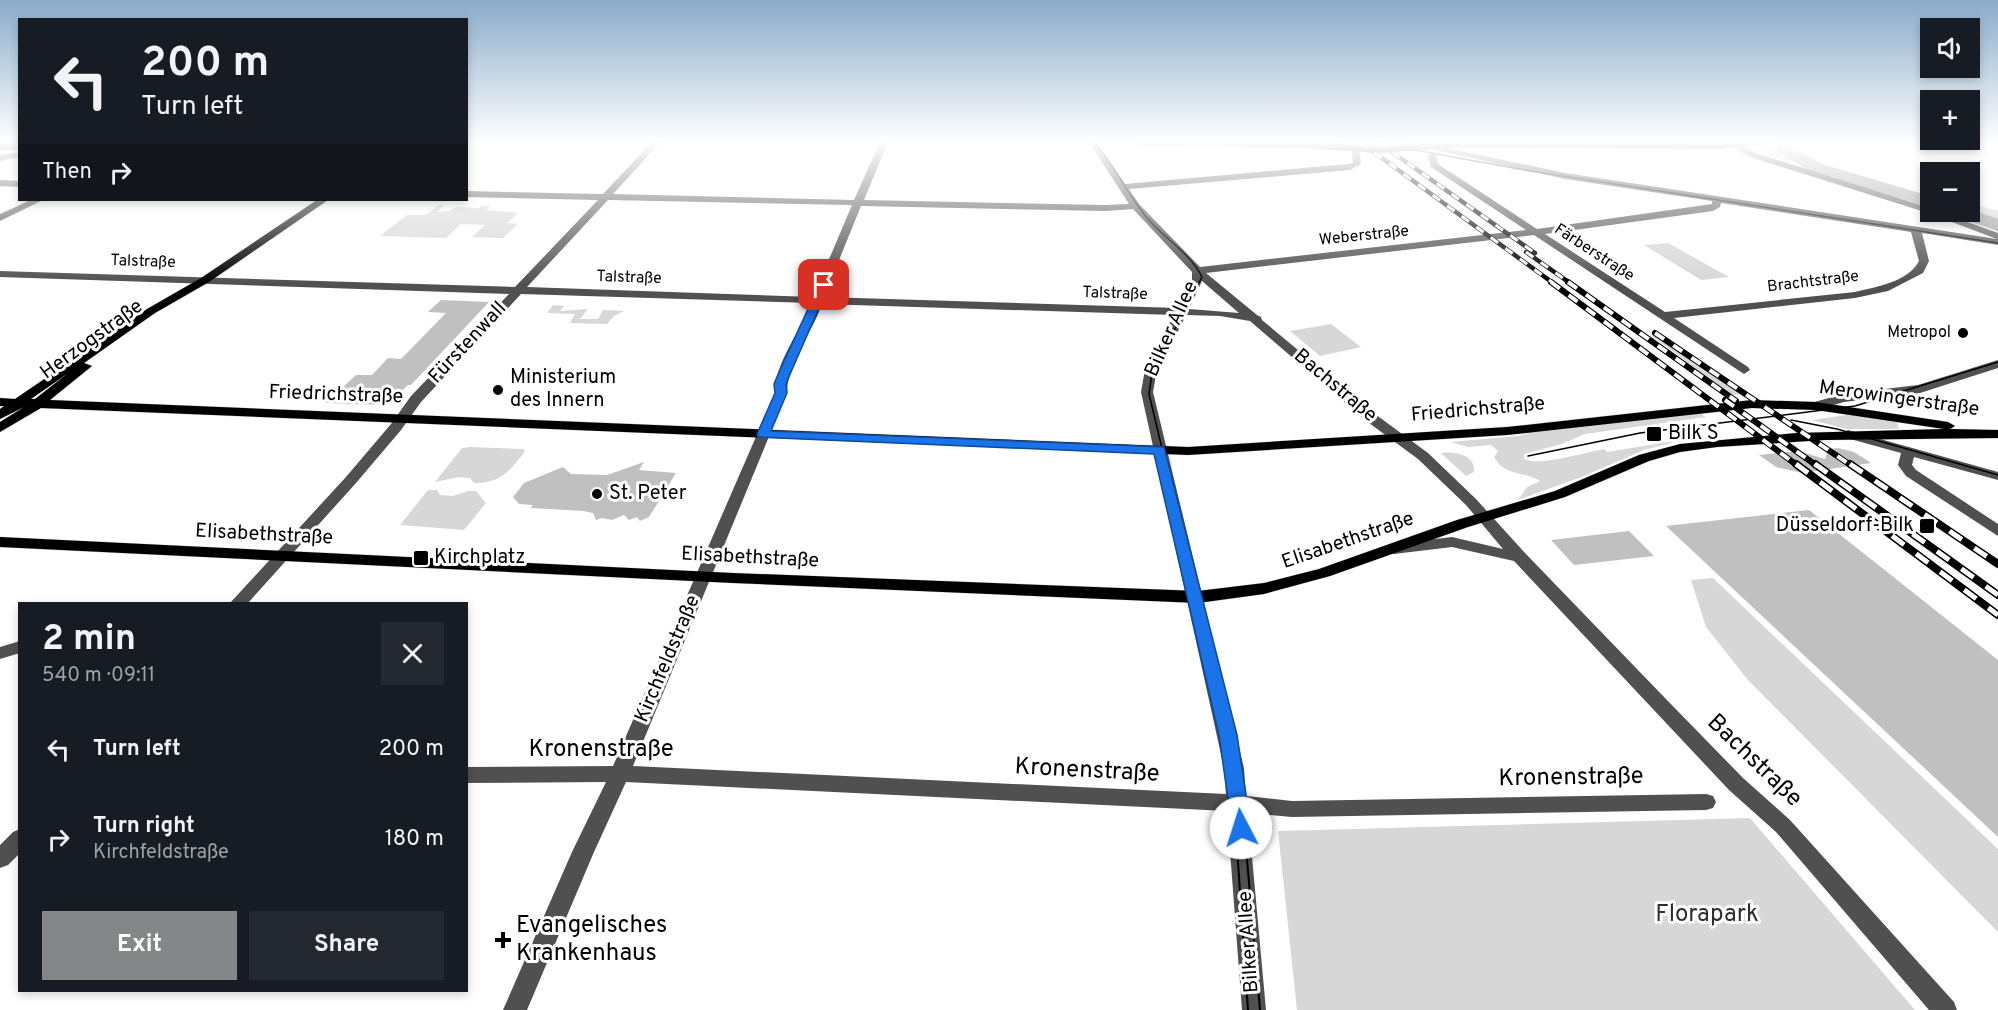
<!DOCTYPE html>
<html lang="en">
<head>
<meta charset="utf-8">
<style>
	body { margin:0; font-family:Overpass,sans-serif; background:#242831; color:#f1f3f6; height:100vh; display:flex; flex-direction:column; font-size:22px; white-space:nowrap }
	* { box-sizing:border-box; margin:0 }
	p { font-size:20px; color:#9ea1a6 }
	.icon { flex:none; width:33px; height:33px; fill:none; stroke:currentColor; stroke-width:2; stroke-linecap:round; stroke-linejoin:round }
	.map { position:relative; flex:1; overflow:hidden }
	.panel { position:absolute; left:18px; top:602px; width:450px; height:390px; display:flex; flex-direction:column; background:#171b24; border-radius:0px; box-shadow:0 3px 9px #0003 }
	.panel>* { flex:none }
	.top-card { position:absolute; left:18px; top:18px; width:450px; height:183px; border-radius:0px; box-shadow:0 3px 9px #0003; background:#171b24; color:#f1f3f6; overflow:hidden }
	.tools { position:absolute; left:1920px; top:18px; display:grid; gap:12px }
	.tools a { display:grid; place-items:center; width:60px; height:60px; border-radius:0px; background:#171b24; box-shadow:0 3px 9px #0003; font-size:30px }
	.pin { position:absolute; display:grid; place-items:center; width:51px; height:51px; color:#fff; margin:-26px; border-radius:12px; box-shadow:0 3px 9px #0006 }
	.me { position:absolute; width:66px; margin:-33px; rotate:355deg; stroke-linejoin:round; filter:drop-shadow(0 0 4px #0008) }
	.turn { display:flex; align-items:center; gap:21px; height:126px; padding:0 24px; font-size:27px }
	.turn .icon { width:78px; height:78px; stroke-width:2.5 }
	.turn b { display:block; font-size:42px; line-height:51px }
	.then { display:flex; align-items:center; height:57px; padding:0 24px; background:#0003; gap:12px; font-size:22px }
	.round { display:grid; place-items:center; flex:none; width:63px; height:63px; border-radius:0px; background:#242831 }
	.summary { display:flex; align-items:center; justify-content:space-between; height:102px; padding:0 24px }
	h1 { font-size:36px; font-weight:700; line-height:45px }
	.cta { display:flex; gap:12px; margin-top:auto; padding:12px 24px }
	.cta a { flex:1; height:69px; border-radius:0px; background:#858687; color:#fff; font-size:24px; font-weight:700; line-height:69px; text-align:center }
	.cta a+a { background:#242831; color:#f1f3f6 }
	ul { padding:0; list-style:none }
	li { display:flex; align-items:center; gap:18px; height:90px; padding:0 24px }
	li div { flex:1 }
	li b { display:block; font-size:22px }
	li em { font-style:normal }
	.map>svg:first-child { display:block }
	.green { fill:#d7d7d7 }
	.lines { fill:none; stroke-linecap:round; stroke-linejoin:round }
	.river { fill:#9e9e9e; fill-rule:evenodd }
	.building { fill:#c0c0c0 }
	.major-casing { stroke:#dbdbdb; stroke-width:1 }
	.minor { fill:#505050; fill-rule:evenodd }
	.major { fill:#000; fill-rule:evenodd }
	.tram-far1 { stroke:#000; stroke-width:1.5 }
	.tram { stroke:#000; stroke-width:2 }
	.rail-far2-casing { stroke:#000; stroke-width:4.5 }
	.rail-far1-casing { stroke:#000; stroke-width:6 }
	.rail-casing { stroke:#000; stroke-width:8 }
	.rail-far2 { stroke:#fff; stroke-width:3; stroke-dasharray:9; stroke-linecap:butt }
	.rail-far1 { stroke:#fff; stroke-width:4; stroke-dasharray:11; stroke-linecap:butt }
	.rail { stroke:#fff; stroke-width:5; stroke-dasharray:15; stroke-linecap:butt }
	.route { fill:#1a73e8; stroke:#114b97; stroke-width:1.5 }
	.poi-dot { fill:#000; stroke:#fff; stroke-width:2 }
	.labels { text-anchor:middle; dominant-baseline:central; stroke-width:6; stroke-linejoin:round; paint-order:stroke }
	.far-street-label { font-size:16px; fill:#000; stroke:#fff }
	.far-poi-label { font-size:16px; fill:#000; stroke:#fff; text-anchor:end }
	.street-label { font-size:20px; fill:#000; stroke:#fff }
	.poi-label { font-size:20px; fill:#000; stroke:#fff; text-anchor:start }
	.near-street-label { font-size:24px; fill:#000; stroke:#fff }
	.near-park-label { font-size:24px; fill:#2e2e2e; stroke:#fff }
	.near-poi-label { font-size:24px; fill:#000; stroke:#fff; text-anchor:start }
</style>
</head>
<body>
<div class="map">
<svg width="1998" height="1010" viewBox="0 0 1998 1010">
	<rect width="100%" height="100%" fill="#fff"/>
	<path class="green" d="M1796 148 1822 166 1820 167 1930 201V208L1750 149Z
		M1970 203 1998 211V232L1942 212H1970Z
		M439 205H444L437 212 451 211 456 207 479 208 482 206H490L486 210 518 213 507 223 518 224 503 238 472 237 485 225 461 224 446 238 380 236 407 215H426Z
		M1668 243 1729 277 1701 280 1644 245Z
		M553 305 564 306 560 311 588 309 580 319H598L603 310 624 311 614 316 607 324 570 323 575 314 547 313Z
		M1331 324 1361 347 1320 356 1290 331Z
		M1648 333 1656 337 1743 394 1732 395Z
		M1700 413 1706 417 1585 434 1562 444 1524 454V459C1538 467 1586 452 1604 449L1607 452 1674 441 1729 436 1675 442 1644 450 1584 476 1518 500 1527 487 1540 481C1524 471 1504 476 1494 457L1498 451 1491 445 1468 447 1451 442 1518 436 1532 432Z
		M1853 414 1897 421 1899 429H1846L1812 420Z
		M470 447 523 449 525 451C511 470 500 484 474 483L470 478 459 477 435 482 462 448Z
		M1441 453C1455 451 1476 455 1474 472L1466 476Z
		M428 490H437L440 495 453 496 468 491H476L486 503 464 530 400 525Z
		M1713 578 1998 849V932L1748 680 1706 627 1691 580Z
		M1750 818 1915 1010H1297L1278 831Z"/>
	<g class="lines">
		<path class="river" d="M1784 143 1822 164 1930 196V207L1810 172 1778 151 1776 148Z
			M1970 209 1998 219V231L1954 216 1952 212H1970Z"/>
	</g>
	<path class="building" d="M441 300 489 302 411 385H408L387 405 326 403 356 375H372L388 358 401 359 446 313 428 312Z
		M1838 448 1854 452 1871 463 1802 473 1776 467 1759 455 1798 451 1825 459 1828 449Z
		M644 462 639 470 676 473 649 517 640 521 637 517 629 520 624 515 612 520 602 518 596 520 593 513 584 511 530 508 533 505 519 504 513 497 524 483 563 467 571 474 607 475Z
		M1809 510 1998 660V837L1666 526Z
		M1629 531 1654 556 1574 565 1551 540Z"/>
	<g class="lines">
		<defs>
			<path id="major" d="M1133 142H1307L1377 147 1445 142H1786L1718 149 1458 147 1377 153 1307 148 1137 145Z
				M0 144H20V150H0Z
				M317 200H328L209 282 155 313 84 363 92 366 50 400 1188 447 1507 427 1752 400 1816 402 1948 422 1955 426 1950 429 1998 430V438L1825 440 1717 447 1680 452 1649 461 1565 497 1468 527 1330 576 1264 594 1198 603 733 583 0 547V537L733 573 1198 591 1264 583 1319 569 1457 520 1555 491 1639 455 1680 444 1796 433 1944 429 1816 410 1752 408 1507 435 1188 455 41 408 0 432V422L24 407 0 419V409L4 406H0V398L15 399 147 309 201 278ZM67 374 35 399H31Z"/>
		</defs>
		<use href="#major" class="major-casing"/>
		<path class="minor" d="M652 142H661L613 194 854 200 880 142H888L864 200 1106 205 1129 204 1089 142H1097L1125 184 1348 164 1353 163 1352 149 1359 147 1361 164 1350 170 1129 189 1139 204 1200 267 1526 230 1431 167 1428 156 1432 153 1436 156 1438 164 1537 229 1712 204V201L1565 179 1401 142H1419L1565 173 1997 239 1928 213 1753 158 1721 142H1733L1759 154 1930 208V212H1940L1998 233V245L1922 233 1929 261 1923 273 1888 291 1855 298 1674 318 1748 367 1750 370 1744 374 1534 235 1206 273 1257 315 1261 317 1262 320 1375 414 1428 453 1476 499 1525 553 1664 697 1743 778 1790 820 1954 1002 1957 1010H1929L1776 832 1729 790 1514 561 1452 547 1394 554 1388 553 1386 549 1394 544 1452 537 1503 549 1466 505 1418 459 1365 420 1250 321 1220 316 1186 315 1156 375 1153 392 1244 768 1246 796 1292 801 1706 794 1713 796 1716 802 1713 808 1706 810 1292 817 1248 813 1266 1010H1242L1227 811 626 782 594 852 527 1010H503L572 852 606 782 466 783V767L613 766 775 393C776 359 800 334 811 303L521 294 421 402 401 430 356 483 248 603H230L346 477 391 424 411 396 509 294 0 277V271L515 287 598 200 466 197V191L603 194ZM608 200 852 205 813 297 527 287ZM1721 203 1911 232 1919 261C1908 282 1876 287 1855 292L1665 312 1545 234 1713 211 1720 207ZM861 206 1106 211 1133 209 1192 272V281L1178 308 824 297ZM1202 281 1239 313 1189 309ZM822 304 1174 315 1144 375 1141 392 1224 768 1226 794 633 766 787 393C788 359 812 334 822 304Z
			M20 152V157L0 161V155Z
			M0 180 20 181V187L0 186Z
			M31 200H43L0 221V214Z
			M1998 360V368L1920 393 1844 402 1816 410 1809 406 1811 403 1843 394 1918 385Z
			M1848 430 1998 472V480L1914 457 1912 465 1916 470 1998 524V536L1906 476 1898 465 1901 453 1843 437 1841 434Z
			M20 641V653L0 659V647Z
			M20 829V853L8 865 0 868V845L13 832Z"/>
		<use href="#major" class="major"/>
		<path class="tram-far1" d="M1093 142C1115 165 1127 194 1148 219 1165 239 1190 253 1202 277L1152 373 1149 394 1223 703
			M1287 142 1398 147 1530 171 1998 243
			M0 143H20
			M1791 420 1837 429 1998 475
			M1528 456 1640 433 1855 406 1998 362"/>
		<path class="tram" d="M1223 701 1239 767 1260 1010
			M1222 728 1234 803 1248 1010"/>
		<defs>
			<path id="rail-far2" d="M1360 142 1553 283
				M1378 142 1535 253
				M1526 252 1570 283"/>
			<path id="rail-far1" d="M1551 282 1798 466
				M1568 282 1736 401
				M1655 333 1852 466
				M1725 400 1817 466"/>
			<path id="rail" d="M1796 464 1998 615
				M1815 464 1998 595
				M1850 464 1998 564"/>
		</defs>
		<use href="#rail-far2" class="rail-far2-casing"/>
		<use href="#rail-far1" class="rail-far1-casing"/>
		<use href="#rail" class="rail-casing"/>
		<use href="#rail-far2" class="rail-far2"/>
		<use href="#rail-far1" class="rail-far1"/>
		<use href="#rail" class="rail"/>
	</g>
	<linearGradient id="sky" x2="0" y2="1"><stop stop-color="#8aabca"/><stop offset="0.5" stop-color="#fff"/><stop offset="1" stop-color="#fff" stop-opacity="0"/></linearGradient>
	<rect width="1998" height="284" fill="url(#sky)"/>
	<path class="route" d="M824 282 829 285 791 372 786 384 787 393 771 431 1164 447 1237 735 1251 828 1248 833 1241 836 1234 833 1232 828 1219 735 1154 454 758 437 757 434 775 393 774 384 779 372 819 285Z"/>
	<g class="poi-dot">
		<circle cx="1963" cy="333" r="6"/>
		<circle cx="498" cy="390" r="6"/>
		<rect x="1646" y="426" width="16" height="16" rx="3"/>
		<circle cx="597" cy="494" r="6"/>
		<rect x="1919" y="518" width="16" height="16" rx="3"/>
		<rect x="413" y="550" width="16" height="16" rx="3"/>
		<path d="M500 931h6v6h6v6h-6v6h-6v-6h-6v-6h6z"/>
	</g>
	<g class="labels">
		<g class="far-street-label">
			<text transform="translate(1364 236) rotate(-6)">Weberstraße</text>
			<text transform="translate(1594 253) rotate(33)">Färberstraße</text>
			<text transform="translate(143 262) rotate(2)">Talstraße</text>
			<text transform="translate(629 278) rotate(2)">Talstraße</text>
			<text transform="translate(1813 282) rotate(-7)">Brachtstraße</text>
			<text transform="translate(1115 294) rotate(2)">Talstraße</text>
		</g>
		<g class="far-poi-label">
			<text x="1951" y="333">Metropol</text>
		</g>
		<g class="street-label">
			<text transform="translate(1172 329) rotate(-66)">Bilker Allee</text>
			<text transform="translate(92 340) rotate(-36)">Herzogstraße</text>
			<text transform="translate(468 343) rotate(-47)">Fürstenwall</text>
			<text transform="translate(1335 386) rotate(40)">Bachstraße</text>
			<text transform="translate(336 395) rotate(2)">Friedrichstraße</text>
			<text transform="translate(1899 399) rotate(8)">Merowingerstraße</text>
			<text transform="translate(1478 410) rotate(-5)">Friedrichstraße</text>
			<text transform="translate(264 535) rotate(3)">Elisabethstraße</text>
			<text transform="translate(1348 541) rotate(-19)">Elisabethstraße</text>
			<text transform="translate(750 558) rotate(3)">Elisabethstraße</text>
			<text transform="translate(668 659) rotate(-67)">Kirchfeldstraße</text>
			<text transform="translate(1249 942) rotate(-94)">Bilker Allee</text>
		</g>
		<g class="poi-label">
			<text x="510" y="378">Ministerium<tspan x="510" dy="23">des Innern</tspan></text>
			<text x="1668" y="434">Bilk S</text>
			<text x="609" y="494">St. Peter</text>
			<text x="1914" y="526" text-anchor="end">Düsseldorf-Bilk</text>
			<text x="434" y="558">Kirchplatz</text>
		</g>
		<g class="near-street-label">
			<text x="601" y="750">Kronenstraße</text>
			<text transform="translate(1754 761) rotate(44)">Bachstraße</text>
			<text transform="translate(1087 771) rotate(3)">Kronenstraße</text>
			<text transform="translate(1571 778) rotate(-1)">Kronenstraße</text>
		</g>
		<g class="near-park-label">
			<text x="1707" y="915">Florapark</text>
		</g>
		<g class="near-poi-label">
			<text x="516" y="926">Evangelisches<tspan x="516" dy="28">Krankenhaus</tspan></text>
		</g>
	</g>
</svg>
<div class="tools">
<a><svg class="icon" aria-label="sound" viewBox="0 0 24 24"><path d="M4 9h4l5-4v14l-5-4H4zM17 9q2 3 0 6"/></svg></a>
<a>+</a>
<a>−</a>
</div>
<div class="pin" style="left:824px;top:285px;background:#d93025"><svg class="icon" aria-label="arrive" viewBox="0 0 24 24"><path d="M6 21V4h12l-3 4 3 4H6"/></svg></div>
<svg class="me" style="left:1241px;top:828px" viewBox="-20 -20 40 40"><circle r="19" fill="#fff"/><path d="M0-13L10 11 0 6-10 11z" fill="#1a73e8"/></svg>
<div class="top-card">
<div class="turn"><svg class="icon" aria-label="left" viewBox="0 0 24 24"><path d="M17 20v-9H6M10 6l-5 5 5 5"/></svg><div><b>200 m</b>Turn left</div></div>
<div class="then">Then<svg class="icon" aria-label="right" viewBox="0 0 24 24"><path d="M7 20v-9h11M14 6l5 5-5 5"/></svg></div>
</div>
<section class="panel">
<div class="summary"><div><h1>2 min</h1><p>540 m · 09:11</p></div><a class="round"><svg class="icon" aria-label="close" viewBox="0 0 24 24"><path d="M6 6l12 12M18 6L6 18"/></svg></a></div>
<ul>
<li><svg class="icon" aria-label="left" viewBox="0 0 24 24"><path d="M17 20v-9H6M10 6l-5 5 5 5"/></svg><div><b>Turn left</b></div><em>200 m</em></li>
<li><svg class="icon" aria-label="right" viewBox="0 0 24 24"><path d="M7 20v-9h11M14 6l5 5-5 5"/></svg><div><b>Turn right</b><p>Kirchfeldstraße</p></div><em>180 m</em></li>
</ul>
<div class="cta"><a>Exit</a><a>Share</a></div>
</section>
</div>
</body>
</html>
